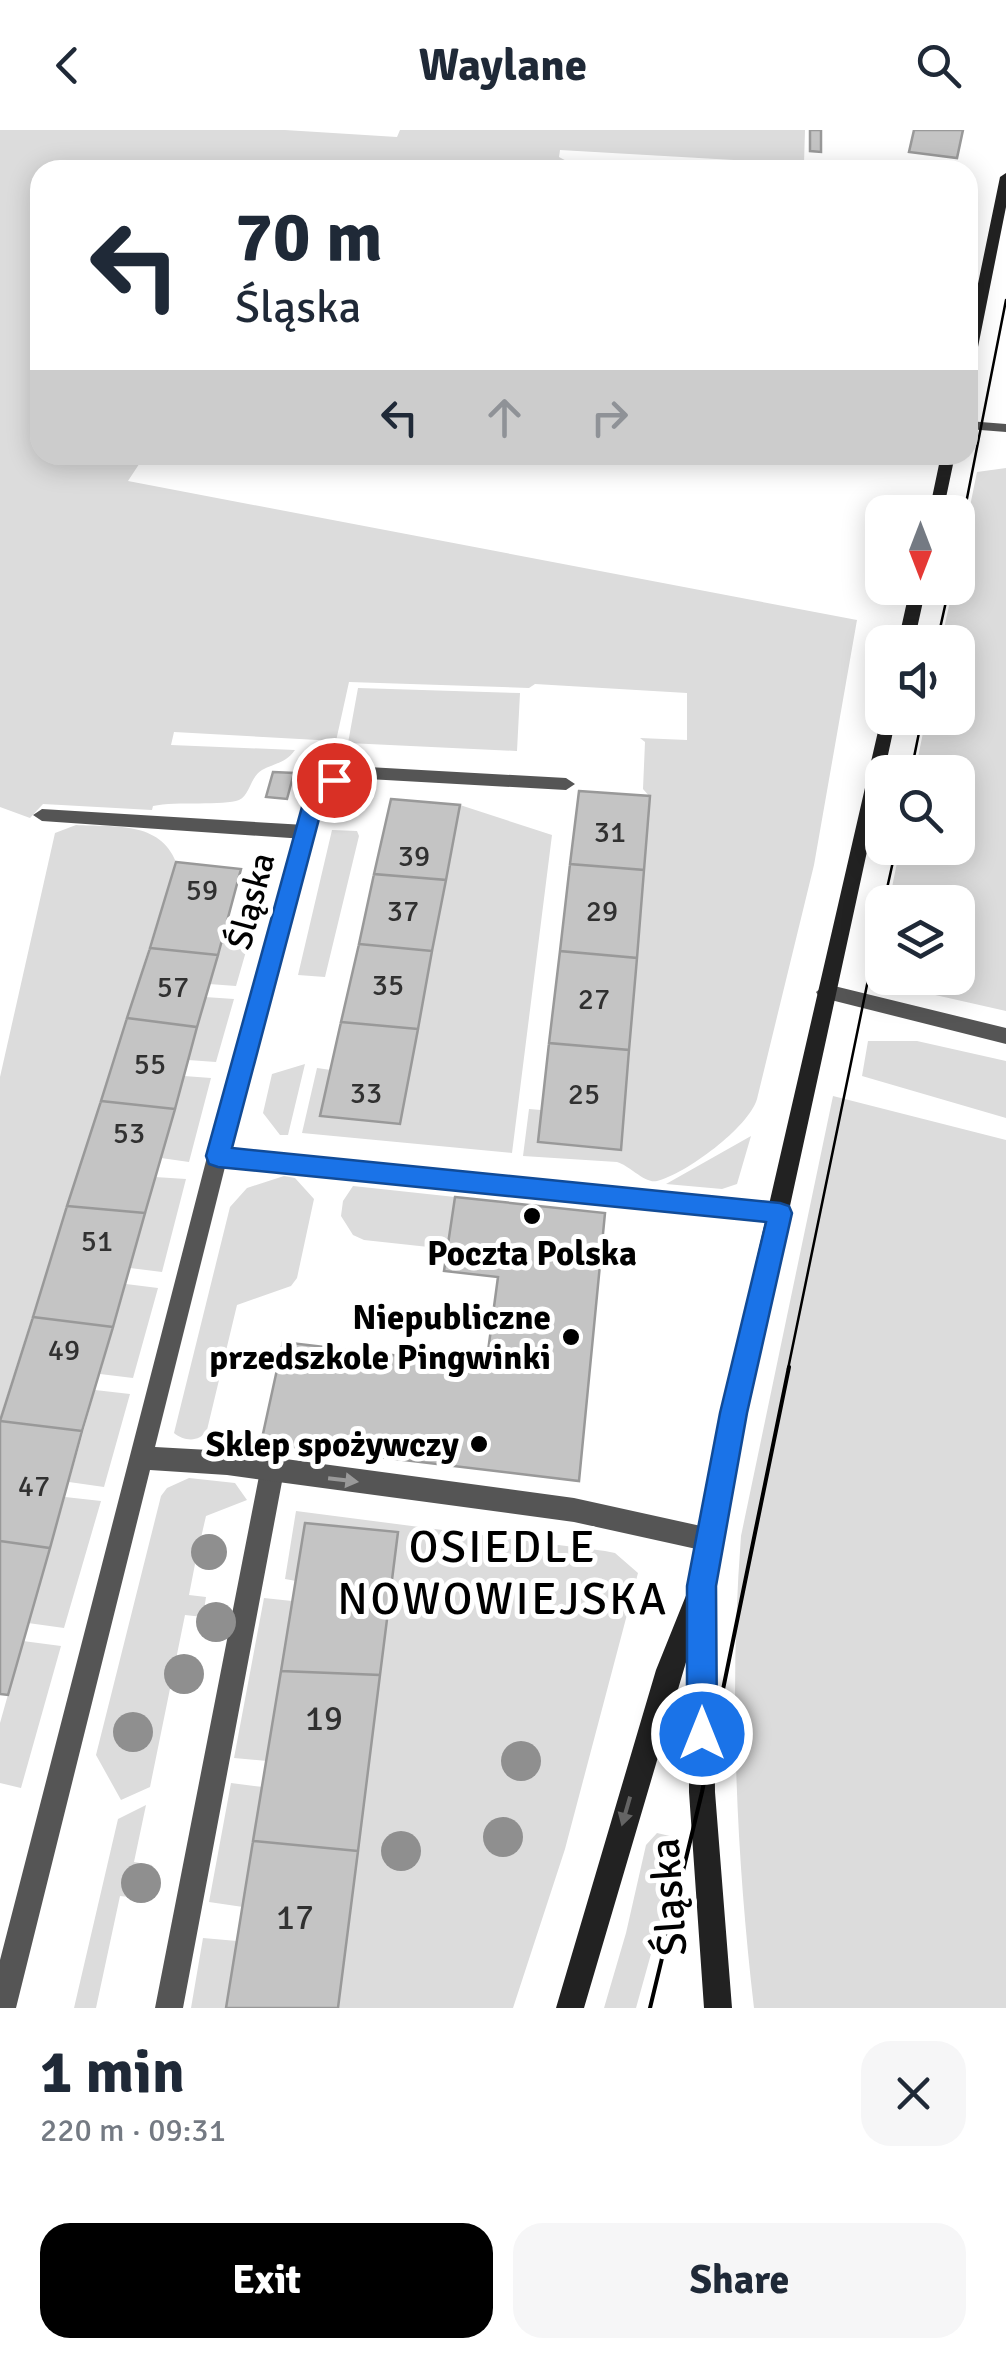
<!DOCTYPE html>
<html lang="en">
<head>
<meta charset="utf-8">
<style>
	body { margin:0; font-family:Signika,sans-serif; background:#f6f6f7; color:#1f2937; height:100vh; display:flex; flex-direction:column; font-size:38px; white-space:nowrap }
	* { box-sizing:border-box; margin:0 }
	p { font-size:32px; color:#747a83 }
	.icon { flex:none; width:55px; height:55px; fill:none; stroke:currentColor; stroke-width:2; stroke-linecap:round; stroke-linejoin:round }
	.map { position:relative; height:1878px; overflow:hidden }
	.details { display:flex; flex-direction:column; background:#fff; flex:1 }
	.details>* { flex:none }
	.guide { position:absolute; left:30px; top:30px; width:948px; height:305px; border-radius:30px; box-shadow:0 5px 25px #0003; background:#fff; color:#1f2937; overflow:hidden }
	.needle { width:65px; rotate:180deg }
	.fabs { position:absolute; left:865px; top:365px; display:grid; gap:20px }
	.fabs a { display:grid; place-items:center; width:110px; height:110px; border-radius:20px; background:#fff; box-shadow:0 5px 25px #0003; font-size:50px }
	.pin { position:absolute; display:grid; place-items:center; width:85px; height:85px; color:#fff; margin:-42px; border:5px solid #fff; border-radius:50%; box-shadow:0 2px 10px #0007 }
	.me { position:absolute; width:110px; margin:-55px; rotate:0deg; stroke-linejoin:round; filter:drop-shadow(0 0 8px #0008) }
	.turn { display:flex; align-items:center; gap:35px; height:210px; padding:0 40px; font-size:45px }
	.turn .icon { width:130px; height:130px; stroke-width:2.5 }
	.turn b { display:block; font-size:70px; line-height:85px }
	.lanes { display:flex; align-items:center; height:95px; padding:0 40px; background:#0003; justify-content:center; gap:50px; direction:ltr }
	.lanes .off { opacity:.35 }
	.round { display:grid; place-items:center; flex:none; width:105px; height:105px; border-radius:30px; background:#f6f6f7 }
	.head { display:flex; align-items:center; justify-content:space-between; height:170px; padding:0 40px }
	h1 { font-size:60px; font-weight:700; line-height:75px }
	.cta { display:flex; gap:20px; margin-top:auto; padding:20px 40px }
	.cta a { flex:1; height:115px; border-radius:30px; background:#000; color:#fff; font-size:40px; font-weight:700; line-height:115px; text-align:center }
	.cta a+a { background:#f6f6f7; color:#1f2937 }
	header { display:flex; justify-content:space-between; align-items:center; height:130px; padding:0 40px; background:#fff; font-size:45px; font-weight:700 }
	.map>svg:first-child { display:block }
	.green { fill:#dcdcdc }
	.building { fill:#c4c4c4; stroke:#999; stroke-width:2.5 }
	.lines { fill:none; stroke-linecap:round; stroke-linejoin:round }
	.lane { fill:#555; fill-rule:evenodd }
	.street { fill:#555; fill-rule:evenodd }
	.secondary { fill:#222; fill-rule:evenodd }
	.tram-far1 { stroke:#000; stroke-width:2.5 }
	.tram { stroke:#000; stroke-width:4 }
	.tree { fill:#8f8f8f }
	.oneway { fill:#999 }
	.oneway2 { fill:#646464 }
	.route { fill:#1a73e8; stroke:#114b97; stroke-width:2.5 }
	.poi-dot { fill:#000; stroke:#fff; stroke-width:4 }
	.labels { text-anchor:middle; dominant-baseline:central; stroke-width:10; stroke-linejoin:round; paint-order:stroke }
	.number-label { font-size:30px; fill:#313131 }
	.street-label { font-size:35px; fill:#000; stroke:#fff }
	.poi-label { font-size:35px; font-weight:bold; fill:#000; stroke:#fff; text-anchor:end }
	.near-number-label { font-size:35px; fill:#313131 }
	.near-street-label { font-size:42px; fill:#000; stroke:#fff }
	.near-neighbourhood-label { font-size:45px; letter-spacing:2.5px; fill:#000; stroke:#fff }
</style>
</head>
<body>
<header><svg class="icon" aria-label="back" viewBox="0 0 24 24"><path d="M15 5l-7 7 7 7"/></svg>Waylane<svg class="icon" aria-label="search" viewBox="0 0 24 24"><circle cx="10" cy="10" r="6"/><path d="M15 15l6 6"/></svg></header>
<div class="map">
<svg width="1006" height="1878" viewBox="0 0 1006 1878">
	<rect width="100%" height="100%" fill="#fff"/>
	<path class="green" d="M0 0H285L397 7 400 0H805L804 34 560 20 559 27 578 37 603 40H40V325H145L128 351 857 490 814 735 757 969C749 997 686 1044 657 1051 645 1054 629 1035 617 1032L523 1026 529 979 541 980 538 1012 621 1020 650 667 643 659 645 612 640 608 687 610V563L535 554 529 558 349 552 336 611 174 602 171 615 295 620C286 633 275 633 262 640 250 647 250 665 239 670 224 676 176 671 153 676L152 680 43 674 30 688 0 677Z
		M1006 338V881L922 862 892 848H958V772H889L900 718H958V642H915L926 588H958V512H941L953 458H958V435L977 342Z
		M358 558 520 563 517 621 348 613Z
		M460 675 552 705 512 1023 302 1003 317 938 331 940 400 994Z
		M76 695C114 697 160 691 176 732L0 1288V947L55 703Z
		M332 700 357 701 359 706 325 847 298 845Z
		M227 794 253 797 236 856 209 854Z
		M205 867 234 869 216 932 188 930Z
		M868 911H917L1006 931V988L862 946Z
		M305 934 288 1005H280L263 983 272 944Z
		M184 946 211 948 189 1032 161 1028Z
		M833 966 1006 1010V1878H754C736 1723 729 1562 741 1406Z
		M751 1006 737 1054 722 1059 666 1054Z
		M284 1046 295 1048 314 1069 297 1148 291 1156 237 1175 207 1300C199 1313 184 1311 174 1303L230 1077 247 1058Z
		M155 1047 186 1049 162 1142 130 1138Z
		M353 1056 455 1067 447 1119 364 1110 353 1105 341 1086 343 1071Z
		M126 1154 158 1158 133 1248 100 1244Z
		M95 1260 130 1264 104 1357 69 1352Z
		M189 1348 235 1353 247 1370 206 1386 200 1412 218 1414 215 1431 196 1429 189 1465 206 1467 203 1487 185 1485 150 1657 121 1670 96 1625 161 1366 167 1358Z
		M65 1367 101 1371 64 1498 28 1493Z
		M296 1381 605 1421 615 1423 638 1443 565 1719 513 1878H338L398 1402 305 1393 296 1451 285 1449Z
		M264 1468 292 1471 267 1631 234 1628Z
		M23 1511 61 1516 21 1658 0 1653V1593Z
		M231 1653 263 1657 243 1777 209 1772Z
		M146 1675 134 1732 152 1735 146 1769 120 1766 96 1878H74L118 1689Z
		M657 1703 674 1707 679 1723 636 1878H604L626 1803 646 1715Z
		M203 1808 237 1811 226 1878H191Z"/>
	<path class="building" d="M810 0H821V22L810 21Z
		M914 0H963L957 28 909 22Z
		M273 642 294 643 287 669 266 667Z
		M579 661 650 666 644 740 570 734Z
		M391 669 460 675 446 750 374 744Z
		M176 732 241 739 218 825 150 818Z
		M570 734 644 740 637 828 560 821Z
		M374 744 446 750 432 821 359 814Z
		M359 814 432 821 418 899 341 892Z
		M150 818 218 825 197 897 127 888Z
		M560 821 637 828 629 920 549 913Z
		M127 888 197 897 175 979 101 971Z
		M341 892 418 899 400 994 320 986Z
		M549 913 629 920 621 1020 538 1012Z
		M101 971 175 979 145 1083 67 1076Z
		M455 1067 605 1083 579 1351 261 1313 283 1212 486 1236 498 1147 444 1141Z
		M67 1076 145 1083 113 1197 33 1187Z
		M33 1187 113 1197 82 1301 0 1291Z
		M0 1291 82 1301 50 1418 0 1411Z
		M305 1393 398 1402 380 1545 281 1541Z
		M0 1411 50 1418 8 1565 0 1564Z
		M281 1541 380 1545 358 1721 253 1711Z
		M253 1711 358 1721 338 1878H226Z"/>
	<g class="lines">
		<path class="lane" d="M42 679 305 695 314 702 305 709 42 691 33 685Z
			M826 854 1006 898V914L819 867 816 862Z
			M272 1329 280 1333 284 1341 183 1878H155L260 1341 264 1333Z"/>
		<path class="street" d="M968 291 1006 294V302L968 299Z
			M368 637 566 648 575 654 566 660 368 649 339 655 323 669 229 1019 780 1074 788 1076 791 1083 788 1090 780 1092 225 1037 155 1317 227 1321 574 1368 710 1398 719 1401 722 1410 719 1419 710 1422 574 1392 227 1345 150 1340 16 1878H0V1830L207 1027 306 666 328 646Z"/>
		<path class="secondary" d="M1006 43V77L975 232 968 236V202L1000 47Z
			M941 325H955L943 382H929Z
			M910 458H926L914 512H898Z
			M882 584V588H896L745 1283 713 1456 715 1662 732 1878H704L689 1662V1522L584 1878H556L656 1540 689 1458 721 1283Z"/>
		<path class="tram-far1" d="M958 414 1006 170
			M937 512 949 458
			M911 642 922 588
			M884 772 896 718
			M788 1239 882 782"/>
		<path class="tram" d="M650 1878 702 1662 789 1237"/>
	</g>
	<g class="tree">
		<circle cx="209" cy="1422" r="18"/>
		<circle cx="216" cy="1492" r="20"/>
		<circle cx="184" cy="1544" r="20"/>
		<circle cx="133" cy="1602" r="20"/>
		<circle cx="521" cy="1631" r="20"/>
		<circle cx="503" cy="1707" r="20"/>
		<circle cx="401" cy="1721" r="20"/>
		<circle cx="141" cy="1753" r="20"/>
	</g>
	<defs><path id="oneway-solid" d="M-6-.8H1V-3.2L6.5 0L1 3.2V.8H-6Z" transform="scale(2.5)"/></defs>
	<use class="oneway" href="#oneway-solid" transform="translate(343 1350) rotate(7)"/>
	<use class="oneway2" href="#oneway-solid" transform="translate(626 1681) rotate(106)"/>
	<path class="route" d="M334 643 343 650 324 670 232 1018 780 1073 789 1076 792 1083 747 1283 716 1456 717 1604 712 1615 702 1619 691 1615 687 1604V1456L720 1283 766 1092 218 1037 209 1034 206 1026 305 666Z"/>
	<g class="poi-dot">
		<circle cx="532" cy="1086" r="10"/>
		<circle cx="571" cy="1207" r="10"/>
		<circle cx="479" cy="1314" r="10"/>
	</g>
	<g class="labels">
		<g class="number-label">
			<text x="610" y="702">31</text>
			<text x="414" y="726">39</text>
			<text x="202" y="760">59</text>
			<text x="403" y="781">37</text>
			<text x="602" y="781">29</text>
			<text x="388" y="855">35</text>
			<text x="173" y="857">57</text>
			<text x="594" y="869">27</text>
			<text x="150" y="934">55</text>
			<text x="366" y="963">33</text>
			<text x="584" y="964">25</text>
			<text x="129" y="1003">53</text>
			<text x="97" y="1111">51</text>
			<text x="64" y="1220">49</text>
			<text x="34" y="1356">47</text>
		</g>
		<g class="street-label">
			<text transform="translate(251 771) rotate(-75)">Śląska</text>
		</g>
		<g class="poi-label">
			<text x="532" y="1123" text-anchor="middle">Poczta Polska</text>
			<text x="551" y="1187">Niepubliczne<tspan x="551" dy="40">przedszkole Pingwinki</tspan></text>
			<text x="459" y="1314">Sklep spożywczy</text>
		</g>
		<g class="near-number-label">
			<text x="324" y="1588">19</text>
			<text x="295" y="1787">17</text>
		</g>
		<g class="near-street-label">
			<text transform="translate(669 1767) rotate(-94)">Śląska</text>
		</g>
		<g class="near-neighbourhood-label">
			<text x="503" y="1417">OSIEDLE<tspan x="503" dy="52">NOWOWIEJSKA</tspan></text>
		</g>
	</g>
</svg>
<div class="fabs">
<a><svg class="needle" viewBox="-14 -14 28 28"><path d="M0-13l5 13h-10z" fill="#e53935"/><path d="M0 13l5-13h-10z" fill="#747a83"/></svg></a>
<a><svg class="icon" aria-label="sound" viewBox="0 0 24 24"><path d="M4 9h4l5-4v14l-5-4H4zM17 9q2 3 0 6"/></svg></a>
<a><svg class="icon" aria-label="search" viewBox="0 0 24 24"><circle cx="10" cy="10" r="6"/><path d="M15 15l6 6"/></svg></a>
<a><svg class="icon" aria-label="layers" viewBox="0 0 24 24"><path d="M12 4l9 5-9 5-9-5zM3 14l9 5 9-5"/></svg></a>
</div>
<div class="pin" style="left:334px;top:650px;background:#d93025"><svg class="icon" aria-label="arrive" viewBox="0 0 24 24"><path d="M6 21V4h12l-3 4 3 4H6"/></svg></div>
<svg class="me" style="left:702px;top:1604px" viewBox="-20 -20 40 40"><circle r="17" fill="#1a73e8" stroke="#fff" stroke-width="3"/><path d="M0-11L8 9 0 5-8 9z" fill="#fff"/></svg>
<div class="guide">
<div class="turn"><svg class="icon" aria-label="left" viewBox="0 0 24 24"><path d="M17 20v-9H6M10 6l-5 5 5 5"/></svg><div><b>70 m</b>Śląska</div></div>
<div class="lanes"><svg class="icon" aria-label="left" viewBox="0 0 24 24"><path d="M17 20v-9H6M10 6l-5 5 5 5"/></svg><svg class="icon off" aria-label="ahead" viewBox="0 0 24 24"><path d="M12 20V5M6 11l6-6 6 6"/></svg><svg class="icon off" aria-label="right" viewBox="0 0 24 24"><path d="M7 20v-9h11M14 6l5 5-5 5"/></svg></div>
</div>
</div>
<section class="details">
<div class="head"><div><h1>1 min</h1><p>220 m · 09:31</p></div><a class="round"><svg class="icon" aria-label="close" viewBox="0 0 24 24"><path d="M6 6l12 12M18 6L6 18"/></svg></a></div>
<div class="cta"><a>Exit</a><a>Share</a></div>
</section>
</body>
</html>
